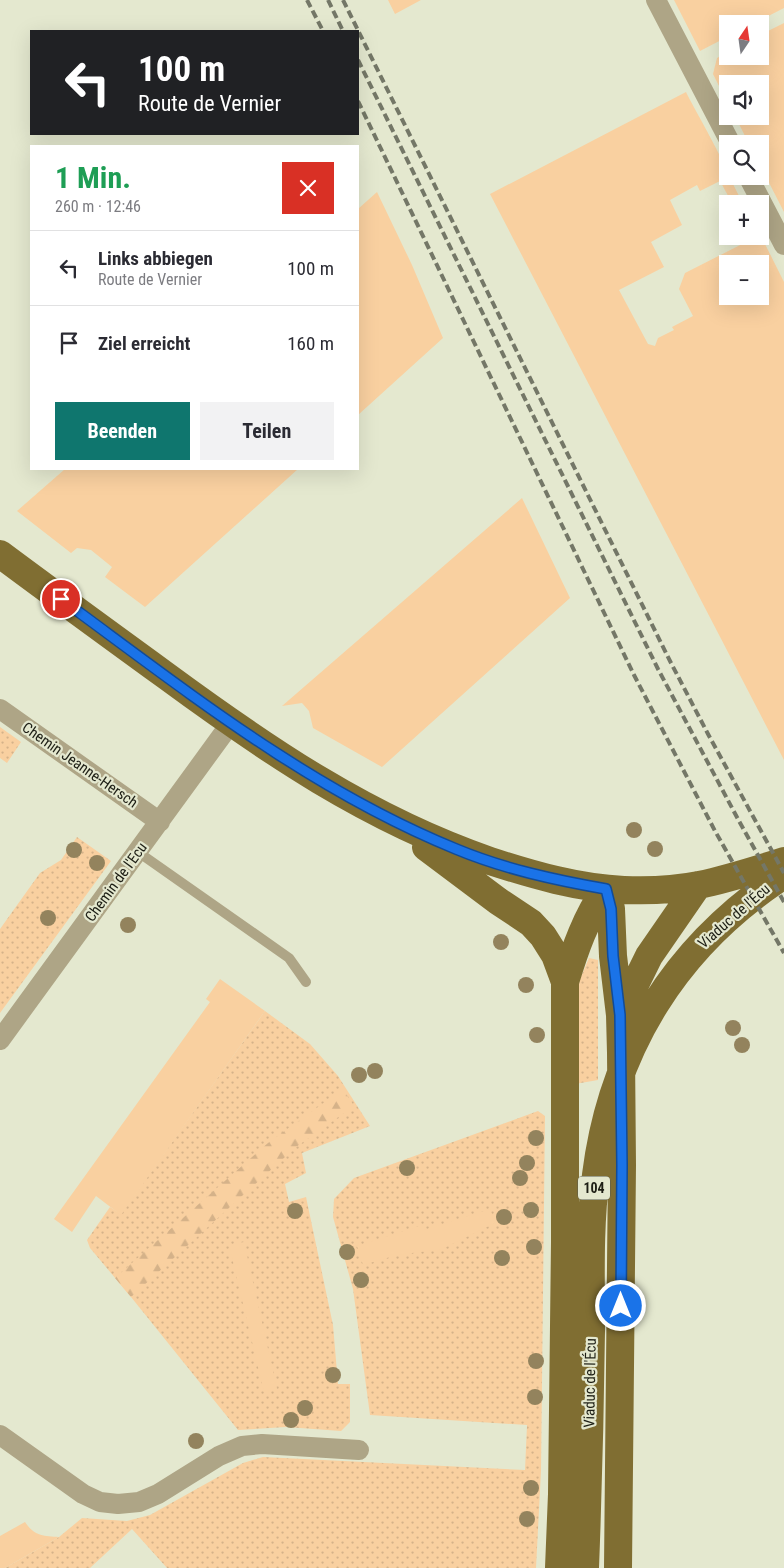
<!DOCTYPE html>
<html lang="de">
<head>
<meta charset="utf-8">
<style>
	body { margin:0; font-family:"Roboto Condensed",sans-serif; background:#f2f2f3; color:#2b2b33; height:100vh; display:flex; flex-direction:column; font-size:19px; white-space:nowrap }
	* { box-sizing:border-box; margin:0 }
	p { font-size:16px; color:#7c7c81 }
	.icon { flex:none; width:28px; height:28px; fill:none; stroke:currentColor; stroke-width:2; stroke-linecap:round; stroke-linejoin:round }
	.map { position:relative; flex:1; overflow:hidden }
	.drawer { position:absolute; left:30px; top:145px; width:329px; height:325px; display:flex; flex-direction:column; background:#fff; border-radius:0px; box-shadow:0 5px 20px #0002 }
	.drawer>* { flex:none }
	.guide { position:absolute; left:30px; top:30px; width:329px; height:105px; border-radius:0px; box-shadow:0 5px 20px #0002; background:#202124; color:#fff; overflow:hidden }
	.needle { width:32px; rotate:13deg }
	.buttons { position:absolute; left:719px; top:15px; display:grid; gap:10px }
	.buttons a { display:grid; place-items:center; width:50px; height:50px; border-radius:0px; background:#fff; box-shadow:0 5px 20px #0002; font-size:25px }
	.pin { position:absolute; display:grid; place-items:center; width:42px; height:42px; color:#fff; margin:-21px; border:2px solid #fff; border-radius:50%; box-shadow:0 1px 5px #0007 }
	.me { position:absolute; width:55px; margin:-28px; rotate:0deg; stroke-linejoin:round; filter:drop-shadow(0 0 4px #0008) }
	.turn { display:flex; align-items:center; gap:18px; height:105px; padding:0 25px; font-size:22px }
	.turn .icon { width:65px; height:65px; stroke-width:2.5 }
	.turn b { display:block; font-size:35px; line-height:42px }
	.round { display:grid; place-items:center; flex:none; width:52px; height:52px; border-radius:0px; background:#f2f2f3 }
	.summary { display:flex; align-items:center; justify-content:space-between; height:85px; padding:0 25px }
	h1 { font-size:30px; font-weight:700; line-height:38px; color:#1e9e55 }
	.primary-button { display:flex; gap:10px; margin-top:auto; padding:10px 25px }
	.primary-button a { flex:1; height:58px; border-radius:0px; background:#0f766e; color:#fff; font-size:20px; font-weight:700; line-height:58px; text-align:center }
	.primary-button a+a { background:#f2f2f3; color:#2b2b33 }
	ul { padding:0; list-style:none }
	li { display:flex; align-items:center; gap:15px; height:75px; padding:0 25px; border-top:1px solid #e1e1e2 }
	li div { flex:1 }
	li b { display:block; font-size:19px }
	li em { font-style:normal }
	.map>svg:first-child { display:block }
	.grass { fill:url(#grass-dots) }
	.forest { fill:url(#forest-firs) }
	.garden { fill:#f9d0a0; fill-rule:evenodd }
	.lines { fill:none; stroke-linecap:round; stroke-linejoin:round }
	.lane { stroke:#aea586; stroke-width:10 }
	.street { stroke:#aea586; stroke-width:20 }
	.primary { stroke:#806e32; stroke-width:28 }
	.rail { stroke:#747767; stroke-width:4; stroke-dasharray:8 4; stroke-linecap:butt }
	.tree { fill:#93835d }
	.route-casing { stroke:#114b97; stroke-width:12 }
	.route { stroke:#1a73e8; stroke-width:9 }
	.labels { text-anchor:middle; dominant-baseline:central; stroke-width:4.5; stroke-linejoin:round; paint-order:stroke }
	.shield { fill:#e4e8cf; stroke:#595b4d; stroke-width:1 }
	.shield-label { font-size:14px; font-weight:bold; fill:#1d1e15 }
	.street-label { font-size:15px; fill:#1d1e15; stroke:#e4e8cf }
</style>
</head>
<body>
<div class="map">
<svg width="784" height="1568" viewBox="0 0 784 1568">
	<defs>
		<pattern id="grass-dots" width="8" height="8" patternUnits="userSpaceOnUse" patternTransform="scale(1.25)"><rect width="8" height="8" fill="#f9d0a0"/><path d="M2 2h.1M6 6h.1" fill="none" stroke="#d5b289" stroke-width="1.8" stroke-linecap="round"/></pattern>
		<pattern id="forest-firs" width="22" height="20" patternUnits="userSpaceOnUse" patternTransform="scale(1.25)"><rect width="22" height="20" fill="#f9d0a0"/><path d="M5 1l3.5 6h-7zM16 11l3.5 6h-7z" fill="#d5b289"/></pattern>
	</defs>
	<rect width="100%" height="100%" fill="#e4e8cf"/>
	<path class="grass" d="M0 727 21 742 7 763 0 758Z
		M77 837 111 861 0 1013V929L40 873 61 860Z
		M589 958 598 960V1080L575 1084 574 1007 580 979Z
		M265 1011 310 1044 338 1076 370 1126 302 1153 306 1173 285 1184 289 1202 306 1197 333 1325 338 1384H350V1422L341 1431 286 1427 238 1430 131 1297 90 1248 87 1240 110 1207 121 1214Z
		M538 1111 545 1116 541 1471 536 1568H167L132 1529 90 1568H5L59 1537 82 1518 127 1521 150 1515 243 1463 263 1457 525 1470 527 1425 370 1415 353 1289 333 1217 334 1199 354 1178Z"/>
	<path class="forest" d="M343 1089 354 1106 296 1147 131 1297 115 1278 268 1143Z"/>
	<path class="garden" d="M388 0H421L395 14Z
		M674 0H784V8L753 24H728L727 37 700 51Z
		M784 23V212L760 165V144H749L735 116H760V84H728L727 102 713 74 717 58 727 52 728 56H760V35Z
		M686 92C693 107 727 164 728 176H729L743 204 732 203 720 181 700 191 697 185 670 200 682 225 651 242 664 267 619 290 648 344 655 346 658 338 674 330 672 327 693 316 679 289 685 273 750 240 765 244 784 282V760L490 194ZM728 264H760V296H728Z
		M377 192 412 265 443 338 358 415V209Z
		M65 469H298L145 607 105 577 112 567 91 550 77 548 71 553 17 511Z
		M522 498 570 598 382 767 313 728 309 711 302 703 282 706Z
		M220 979 265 1011 121 1215 96 1196 72 1232 54 1219 210 1002 206 999Z
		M490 1209 495 1223 442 1249 397 1255 363 1265 357 1246 422 1225 424 1230Z
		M244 1242 277 1389 264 1392 229 1245Z
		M25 1522C34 1536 44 1536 59 1537L5 1568H0V1536Z"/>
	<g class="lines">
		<path class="lane" d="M138 852 289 958 306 982"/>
		<path class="street" d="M656 0 731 144
			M748 176 784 245
			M0 709 160 822
			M0 1040 231 723
			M0 1435 83 1494 100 1502 118 1504 139 1502 158 1494 219 1456 242 1446 262 1444 359 1450"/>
		<path class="primary" d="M0 554C55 595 110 635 165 675 267 750 368 819 490 861 533 875 578 888 624 890 648 891 674 890 699 885 727 879 756 870 784 861
			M426 847 498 901 531 923 543 936 555 955 565 982V1242L562 1494 559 1568
			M606 889 611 909 613 956 620 1015 621 1053 622 1165 618 1568
			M565 982C575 949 586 917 606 889
			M620 1015 649 956 698 885
			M585 1568C588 1489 590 1410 591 1331 591 1279 589 1226 596 1175 612 1047 677 945 784 875"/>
		<path class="rail" d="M307 0 323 31
			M328 0 343 31
			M343 0 670 661 708 734 784 873
			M358 60 658 669 739 821 784 902
			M358 101 634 675 715 831 784 953"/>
	</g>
	<g class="tree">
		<circle cx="634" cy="830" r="8"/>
		<circle cx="655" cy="849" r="8"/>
		<circle cx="74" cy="850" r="8"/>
		<circle cx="97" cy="863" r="8"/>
		<circle cx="48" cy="918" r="8"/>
		<circle cx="128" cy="925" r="8"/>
		<circle cx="501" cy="942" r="8"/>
		<circle cx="526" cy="985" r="8"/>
		<circle cx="733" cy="1028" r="8"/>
		<circle cx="537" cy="1035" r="8"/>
		<circle cx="742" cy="1045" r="8"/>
		<circle cx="375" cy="1071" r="8"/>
		<circle cx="359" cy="1075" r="8"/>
		<circle cx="536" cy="1138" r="8"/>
		<circle cx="527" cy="1163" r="8"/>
		<circle cx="407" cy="1168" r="8"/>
		<circle cx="520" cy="1178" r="8"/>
		<circle cx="531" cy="1210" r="8"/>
		<circle cx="295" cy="1211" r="8"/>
		<circle cx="504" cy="1217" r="8"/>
		<circle cx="534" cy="1247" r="8"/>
		<circle cx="347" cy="1252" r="8"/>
		<circle cx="502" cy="1258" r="8"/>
		<circle cx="361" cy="1280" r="8"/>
		<circle cx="536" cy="1361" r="8"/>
		<circle cx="333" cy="1375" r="8"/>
		<circle cx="535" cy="1397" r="8"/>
		<circle cx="305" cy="1408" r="8"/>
		<circle cx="291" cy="1420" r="8"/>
		<circle cx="196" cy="1441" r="8"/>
		<circle cx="531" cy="1488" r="8"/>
		<circle cx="527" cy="1519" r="8"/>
	</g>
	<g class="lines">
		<defs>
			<path id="route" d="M61 599C188 692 309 789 456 849 504 869 555 880 606 889L611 909 613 956 620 1015 622 1165 621 1306"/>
		</defs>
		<use href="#route" class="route-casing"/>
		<use href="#route" class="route"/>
	</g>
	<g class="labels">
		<rect class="shield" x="578" y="1176.5" width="32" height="23" rx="4"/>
		<g class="shield-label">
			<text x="594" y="1188">104</text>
		</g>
		<g class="street-label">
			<text transform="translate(80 765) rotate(35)">Chemin Jeanne-Hersch</text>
			<text transform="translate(116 882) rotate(-54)">Chemin de l'Ecu</text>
			<text transform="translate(734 916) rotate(-41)">Viaduc de l'Écu</text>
			<text transform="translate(590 1383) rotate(-89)">Viaduc de l'Écu</text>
		</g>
	</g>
</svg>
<div class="buttons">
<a><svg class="needle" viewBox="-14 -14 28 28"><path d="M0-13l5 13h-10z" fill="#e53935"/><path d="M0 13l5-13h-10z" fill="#7c7c81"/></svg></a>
<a><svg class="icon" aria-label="sound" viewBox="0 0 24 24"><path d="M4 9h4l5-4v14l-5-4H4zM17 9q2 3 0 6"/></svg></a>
<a><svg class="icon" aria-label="search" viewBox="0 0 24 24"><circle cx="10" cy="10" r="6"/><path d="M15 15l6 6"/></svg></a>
<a>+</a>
<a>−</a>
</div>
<div class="pin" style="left:61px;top:599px;background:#d93025"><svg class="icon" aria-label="arrive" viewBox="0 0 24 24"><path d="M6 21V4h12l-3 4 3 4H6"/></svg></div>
<svg class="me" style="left:621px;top:1306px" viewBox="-20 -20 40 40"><circle r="17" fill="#1a73e8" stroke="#fff" stroke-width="3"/><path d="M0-11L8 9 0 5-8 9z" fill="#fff"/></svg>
<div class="guide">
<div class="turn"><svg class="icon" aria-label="left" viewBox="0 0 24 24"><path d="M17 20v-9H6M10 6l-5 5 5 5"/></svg><div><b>100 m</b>Route de Vernier</div></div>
</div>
<section class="drawer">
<div class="summary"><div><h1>1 Min.</h1><p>260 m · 12:46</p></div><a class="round" style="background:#d93025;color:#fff"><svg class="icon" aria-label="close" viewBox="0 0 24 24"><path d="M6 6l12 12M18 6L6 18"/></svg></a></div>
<ul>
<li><svg class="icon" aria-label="left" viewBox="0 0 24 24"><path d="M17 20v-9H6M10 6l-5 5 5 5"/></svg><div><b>Links abbiegen</b><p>Route de Vernier</p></div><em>100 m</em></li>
<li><svg class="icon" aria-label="arrive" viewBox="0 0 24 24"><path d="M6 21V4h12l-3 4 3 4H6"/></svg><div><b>Ziel erreicht</b></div><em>160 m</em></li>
</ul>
<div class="primary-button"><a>Beenden</a><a>Teilen</a></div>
</section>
</div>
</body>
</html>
